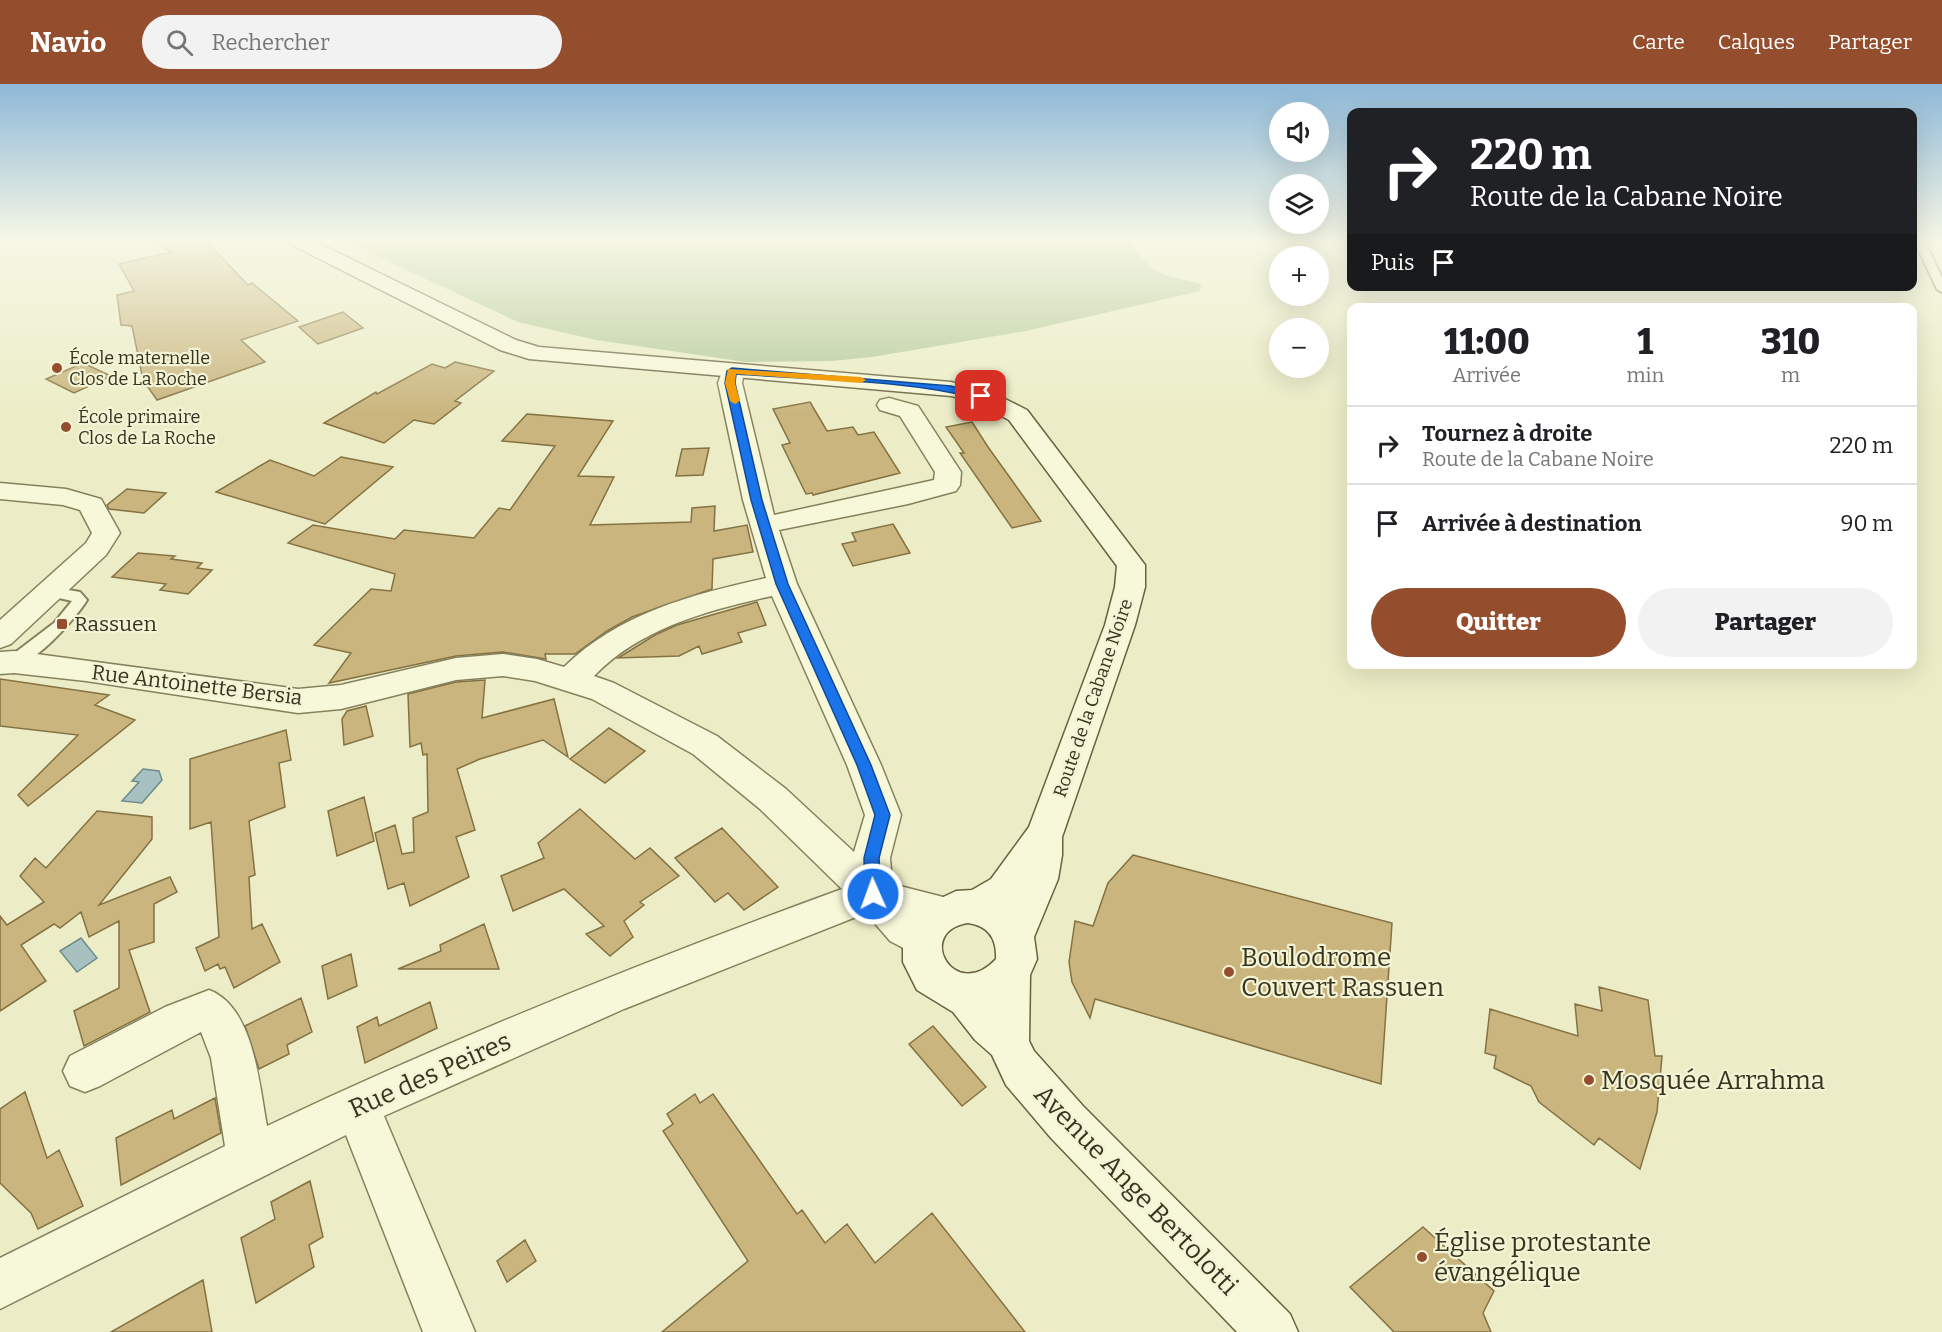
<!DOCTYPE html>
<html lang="fr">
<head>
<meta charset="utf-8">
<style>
	body { margin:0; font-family:Bitter,serif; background:#f2f2f2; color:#202124; height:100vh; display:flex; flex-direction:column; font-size:22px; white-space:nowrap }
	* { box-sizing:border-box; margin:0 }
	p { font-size:20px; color:#757577 }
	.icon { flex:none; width:33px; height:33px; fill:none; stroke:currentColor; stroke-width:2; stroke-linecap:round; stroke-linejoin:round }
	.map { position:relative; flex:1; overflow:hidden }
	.drawer { position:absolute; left:1347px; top:219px; width:570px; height:366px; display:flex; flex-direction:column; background:#fff; border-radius:12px; box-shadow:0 6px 24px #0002 }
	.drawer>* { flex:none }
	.banner { position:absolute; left:1347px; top:24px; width:570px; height:183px; border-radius:12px; box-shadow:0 6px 24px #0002; background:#202124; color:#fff; overflow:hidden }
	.tools { position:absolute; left:1269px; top:18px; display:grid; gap:12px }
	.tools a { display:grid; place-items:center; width:60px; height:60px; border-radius:50%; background:#fff; box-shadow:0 6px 24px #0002; font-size:30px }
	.pin { position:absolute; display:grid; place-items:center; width:51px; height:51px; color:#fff; margin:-26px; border-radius:12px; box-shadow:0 3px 9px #0006 }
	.me { position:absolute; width:66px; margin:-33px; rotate:358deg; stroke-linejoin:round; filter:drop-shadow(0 0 4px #0008) }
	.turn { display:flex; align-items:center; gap:21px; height:126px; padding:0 24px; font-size:27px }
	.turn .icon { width:78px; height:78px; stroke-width:2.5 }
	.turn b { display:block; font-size:42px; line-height:51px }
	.then { display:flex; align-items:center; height:57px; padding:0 24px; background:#0003; gap:12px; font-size:22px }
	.eta { display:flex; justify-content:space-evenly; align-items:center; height:102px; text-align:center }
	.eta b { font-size:36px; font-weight:800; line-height:42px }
	.cta { display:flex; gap:12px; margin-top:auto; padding:12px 24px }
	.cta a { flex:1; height:69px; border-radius:36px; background:#944e2e; color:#fff; font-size:24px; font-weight:800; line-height:69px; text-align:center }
	.cta a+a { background:#f2f2f2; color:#202124 }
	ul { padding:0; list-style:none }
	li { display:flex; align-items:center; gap:18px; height:78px; padding:0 24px; border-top:2px solid #e0e0e0 }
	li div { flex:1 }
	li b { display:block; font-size:22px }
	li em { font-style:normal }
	header { display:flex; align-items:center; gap:36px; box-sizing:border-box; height:84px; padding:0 30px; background:#944e2e; color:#fff }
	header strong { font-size:28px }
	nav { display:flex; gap:33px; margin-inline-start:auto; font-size:21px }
	.search { width:420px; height:54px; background:#f2f2f2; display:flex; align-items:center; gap:15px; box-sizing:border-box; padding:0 21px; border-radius:33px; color:#757577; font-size:22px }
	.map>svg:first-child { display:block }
	.green { fill:#b5ca9a }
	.water { fill:#a7c0c0; stroke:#6e8c8e; stroke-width:1.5 }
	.building { fill:#c9b57d; stroke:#857243; stroke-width:1.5 }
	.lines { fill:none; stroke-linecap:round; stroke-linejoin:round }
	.lane-casing { stroke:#87805c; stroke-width:4 }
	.street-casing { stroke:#87805c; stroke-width:3 }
	.secondary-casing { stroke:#69613f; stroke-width:3 }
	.lane { fill:#f7f8d9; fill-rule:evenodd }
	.street { fill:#f7f8d9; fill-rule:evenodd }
	.secondary { fill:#f7f8d9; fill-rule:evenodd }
	.route { fill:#1a73e8; stroke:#114b97; stroke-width:1.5 }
	.slow { fill:#f59e0b }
	.poi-dot { fill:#944e2e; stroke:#f3f4d5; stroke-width:2 }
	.labels { text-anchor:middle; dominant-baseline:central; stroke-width:4.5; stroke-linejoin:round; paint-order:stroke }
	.far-poi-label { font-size:18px; fill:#38331f; stroke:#f3f4d5; text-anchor:start }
	.far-street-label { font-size:18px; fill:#38331f; stroke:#f3f4d5 }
	.poi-label { font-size:21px; fill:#38331f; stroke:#f3f4d5; text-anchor:start }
	.street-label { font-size:21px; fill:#38331f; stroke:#f3f4d5 }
	.near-poi-label { font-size:26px; fill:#38331f; stroke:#f3f4d5; text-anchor:start }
	.near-street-label { font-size:26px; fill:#38331f; stroke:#f3f4d5 }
</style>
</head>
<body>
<header>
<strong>Navio</strong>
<div class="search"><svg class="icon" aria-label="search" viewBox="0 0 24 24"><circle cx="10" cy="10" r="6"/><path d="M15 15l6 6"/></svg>Rechercher</div>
<nav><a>Carte</a><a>Calques</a><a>Partager</a></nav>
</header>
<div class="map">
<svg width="1942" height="1248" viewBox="0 0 1942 1248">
	<rect width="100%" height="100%" fill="#ecedc6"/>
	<path class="green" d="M343 156H1129C1151 193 1162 190 1201 200L1200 207 1026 247 872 273 832 277 746 278 596 256 518 238Z"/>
	<path class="water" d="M143 685 159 687 162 696 142 719 122 717 139 698 132 697Z
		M81 854 97 874 77 888 60 867Z"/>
	<path class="building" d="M150 156H205L248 201 252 199 298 237 241 256 265 278 157 316 143 296 132 242 121 241 117 211 134 207 119 180 171 168Z
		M343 228 363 244 318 260 299 243Z
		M455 278 494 287 455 317 461 319 434 340 414 336 384 359 324 339 376 308 377 310 432 280 445 284Z
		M83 279 111 292 74 309 46 295Z
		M810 318 827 347 853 343 858 351 874 348 900 389 813 411 812 409 806 410 782 361 790 359 773 325Z
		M527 330 613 337 578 392 614 393 590 441 691 438 692 424 715 422 714 447 747 441 753 468 713 475 712 505 632 533 607 547 575 570H545L546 575 503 568 456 572 329 599 351 569 314 561 371 505 391 507 395 490 288 459 313 441 395 455 404 446 474 454 499 424 510 426 555 362 502 357Z
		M972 338 988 363 1041 437 1012 444 960 369H964L946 343Z
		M709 364 703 391 676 392 682 365Z
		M341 373 393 383 325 440 216 408 270 376 314 392Z
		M127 405 166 409 144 429 109 425 107 421Z
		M893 440 910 469 853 482 842 460 856 457 852 449Z
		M138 469 175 472 171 475 202 479 197 484 212 486 188 510 160 506 166 500 112 493Z
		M757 518 766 541 738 549 742 558 702 570 699 562 679 572 618 574 655 551 677 541Z
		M0 595 109 611 95 621 135 636 28 722 18 711 78 651 0 642Z
		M485 596 482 634 554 615 568 673 543 656 480 675 457 685 475 746 456 753 469 793 410 822 404 799 388 805 375 749 395 741 402 770 414 768 413 734 428 728 427 670 423 671 421 659 410 663 408 610 456 598Z
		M366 622 373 652 344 661 342 635 347 627Z
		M609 644 645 667 605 699 570 675Z
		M286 646 291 676 279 679 285 723 249 737 255 791 249 793 252 845 262 840 280 878 234 904 225 883 220 885 218 880 205 887 196 864 219 853 211 738 190 745V675Z
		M364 713 374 757 337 772 328 727Z
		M580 725 635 775 650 764 679 792 640 818 644 821 624 837 633 853 610 872 586 850 604 842 564 805 513 827 501 792 544 774 538 759Z
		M97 727 152 733V755L99 821 170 793 177 808 154 820V858L129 866 150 928 84 962 74 927 119 904V837L89 853 81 828 60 844 54 840 21 861 46 897 0 927V832L7 841 44 818 20 792 35 774 46 784Z
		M722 744 778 803 744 826 728 809 715 818 675 774Z
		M1133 771 1392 839 1381 1000 1095 915 1090 934 1072 898 1069 878 1075 837 1093 842 1108 799Z
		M484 840 499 885H398L441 867 440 861Z
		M351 870 357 902 328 915 322 882Z
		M1599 903 1648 916 1655 972H1662L1657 1028 1640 1085 1599 1054 1594 1061 1539 1018 1531 1002 1494 984 1496 972 1485 969 1490 925 1578 952 1575 920 1602 927Z
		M301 914 312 948 287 961 289 970 259 985 245 942Z
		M430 918 437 944 365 979 357 943 377 933 379 942Z
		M933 942 986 1003 962 1022 909 960Z
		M25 1008 47 1074 59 1066 83 1122 38 1145 31 1129 0 1099V1025Z
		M695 1010 700 1019 713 1010 797 1130 802 1126 825 1159 847 1140 875 1179 932 1129 1025 1248H662L748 1177 663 1047 673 1040 667 1030Z
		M215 1014 221 1049 121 1101 116 1054 172 1026 174 1035Z
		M310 1097 323 1153 309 1161 314 1183 256 1219 241 1154 275 1135 271 1118Z
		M1423 1143 1494 1207 1483 1229 1491 1248H1394L1350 1203Z
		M525 1156 536 1177 507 1198 497 1177Z
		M203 1196 212 1248H111L178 1210Z"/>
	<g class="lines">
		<defs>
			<path id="lane" d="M1914 156H1924L1942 194V208L1937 205Z
				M51 503 80 508 87 516C77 533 29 588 8 582L6 578 8 574 54 539 72 517 46 511 44 508Z"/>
			<path id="street" d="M732 280 740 282 744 287 742 299 774 431 934 396 935 388 900 332 880 326 877 321 880 316 889 314 918 322 961 388 960 401 956 407 908 420 779 446 797 500 881 681 901 731 890 774 892 800 959 817 964 829 959 841 945 846 936 844 942 856 936 868 922 874 890 857 866 829 624 925 384 1032 475 1248H423L346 1051 0 1225V1174L225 1062 211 974 201 948 100 1002 85 1008 70 1002 63 987 70 972 165 923 209 906C254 923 259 1000 267 1042 455 953 647 876 842 805L760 725 693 670 592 615 535 597 503 592 456 596 341 625 298 629 86 597 14 589 0 590V568L14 567 298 605 341 601 456 574 503 570 537 575 564 583C619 529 693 510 766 494L743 416 718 299 724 282ZM772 512 847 681 865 731 854 768 786 705 717 652 614 599 594 592C640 544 709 526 772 512Z
				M0 399 66 405 101 415 120 449 106 471 11 560 0 564V536L86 459 92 449 80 426 63 421 0 415Z"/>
			<path id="secondary" d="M287 156H312L516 256 539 263 951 298 989 307 1027 326 1145 481V503L1135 541 1062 753V771L1058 795 1034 853 1037 875 1030 891 1029 957 1034 967 1083 1022 1290 1230 1298 1248H1237L1051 1054 1006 1001 992 971 975 956 953 928 917 906 903 878V854L914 832 922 823 956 807 972 806 991 795 1029 743 1105 541 1115 503 1117 482 1009 336 973 317 951 312 529 275 500 266 290 160ZM968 839C989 842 997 855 996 875 954 920 914 847 968 839Z"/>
		</defs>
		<use href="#lane" class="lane-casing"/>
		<use href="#street" class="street-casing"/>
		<use href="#secondary" class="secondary-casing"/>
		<use href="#lane" class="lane"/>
		<use href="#street" class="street"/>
		<use href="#secondary" class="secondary"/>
	</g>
	<linearGradient id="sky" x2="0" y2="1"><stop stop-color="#8eb9d8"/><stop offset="0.47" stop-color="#f6f7e5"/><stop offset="1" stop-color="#f6f7e5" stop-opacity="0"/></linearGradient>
	<rect width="1942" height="331" fill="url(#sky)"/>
	<path class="route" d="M732 284 951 302 986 312 981 315C902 295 817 296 736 290L735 299 762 416 788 500 871 681 890 731 879 774 881 810 879 814H867L865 810 864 774 875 731 857 681 776 500 751 416 725 299 727 287Z"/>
	<path class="slow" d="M728 285 861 293 866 296 861 299 736 290 735 299 740 317 735 320 730 317 725 299Z"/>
	<g class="poi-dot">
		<circle cx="57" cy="284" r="6"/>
		<circle cx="66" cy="343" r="6"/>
		<rect x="56" y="534" width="12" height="12" rx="3"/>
		<circle cx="1229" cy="888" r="6"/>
		<circle cx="1589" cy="996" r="6"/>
		<circle cx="1422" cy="1173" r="6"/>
	</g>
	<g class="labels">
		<g class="far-poi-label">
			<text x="69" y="274">École maternelle<tspan x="69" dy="21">Clos de La Roche</tspan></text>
			<text x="78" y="333">École primaire<tspan x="78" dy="21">Clos de La Roche</tspan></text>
		</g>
		<g class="far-street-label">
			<text transform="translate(1093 614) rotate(-71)">Route de la Cabane Noire</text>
		</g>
		<g class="poi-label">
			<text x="74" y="540">Rassuen</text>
		</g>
		<g class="street-label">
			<text transform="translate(197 601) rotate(7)">Rue Antoinette Bersia</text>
		</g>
		<g class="near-poi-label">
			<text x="1241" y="873">Boulodrome<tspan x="1241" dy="30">Couvert Rassuen</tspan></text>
			<text x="1601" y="996">Mosquée Arrahma</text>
			<text x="1434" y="1158">Église protestante<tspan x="1434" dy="30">évangélique</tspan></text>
		</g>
		<g class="near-street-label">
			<text transform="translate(430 991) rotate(-24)">Rue des Peires</text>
			<text transform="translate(1136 1106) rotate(46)">Avenue Ange Bertolotti</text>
		</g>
	</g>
</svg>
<div class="tools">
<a><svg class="icon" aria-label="sound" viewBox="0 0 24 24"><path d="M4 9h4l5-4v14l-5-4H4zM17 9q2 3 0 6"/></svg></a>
<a><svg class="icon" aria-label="layers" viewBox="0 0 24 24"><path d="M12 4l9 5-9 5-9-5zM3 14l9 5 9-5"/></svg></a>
<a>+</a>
<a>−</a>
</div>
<div class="pin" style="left:981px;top:312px;background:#d93025"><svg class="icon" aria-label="arrive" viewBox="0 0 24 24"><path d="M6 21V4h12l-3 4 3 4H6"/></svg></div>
<svg class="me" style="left:873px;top:810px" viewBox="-20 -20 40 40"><circle r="17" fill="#1a73e8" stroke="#fff" stroke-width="3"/><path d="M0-11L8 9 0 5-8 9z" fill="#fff"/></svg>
<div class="banner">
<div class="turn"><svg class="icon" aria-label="right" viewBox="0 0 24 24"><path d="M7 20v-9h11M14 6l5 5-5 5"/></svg><div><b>220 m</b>Route de la Cabane Noire</div></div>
<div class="then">Puis<svg class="icon" aria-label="arrive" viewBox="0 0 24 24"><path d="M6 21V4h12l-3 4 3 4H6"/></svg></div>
</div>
<section class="drawer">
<div class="eta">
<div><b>11:00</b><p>Arrivée</p></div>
<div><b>1</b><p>min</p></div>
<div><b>310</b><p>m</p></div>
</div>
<ul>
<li><svg class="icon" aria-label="right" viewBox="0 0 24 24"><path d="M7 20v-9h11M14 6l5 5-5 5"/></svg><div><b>Tournez à droite</b><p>Route de la Cabane Noire</p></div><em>220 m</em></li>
<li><svg class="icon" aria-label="arrive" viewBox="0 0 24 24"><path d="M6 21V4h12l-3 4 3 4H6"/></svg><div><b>Arrivée à destination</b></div><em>90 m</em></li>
</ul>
<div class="cta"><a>Quitter</a><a>Partager</a></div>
</section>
</div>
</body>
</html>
